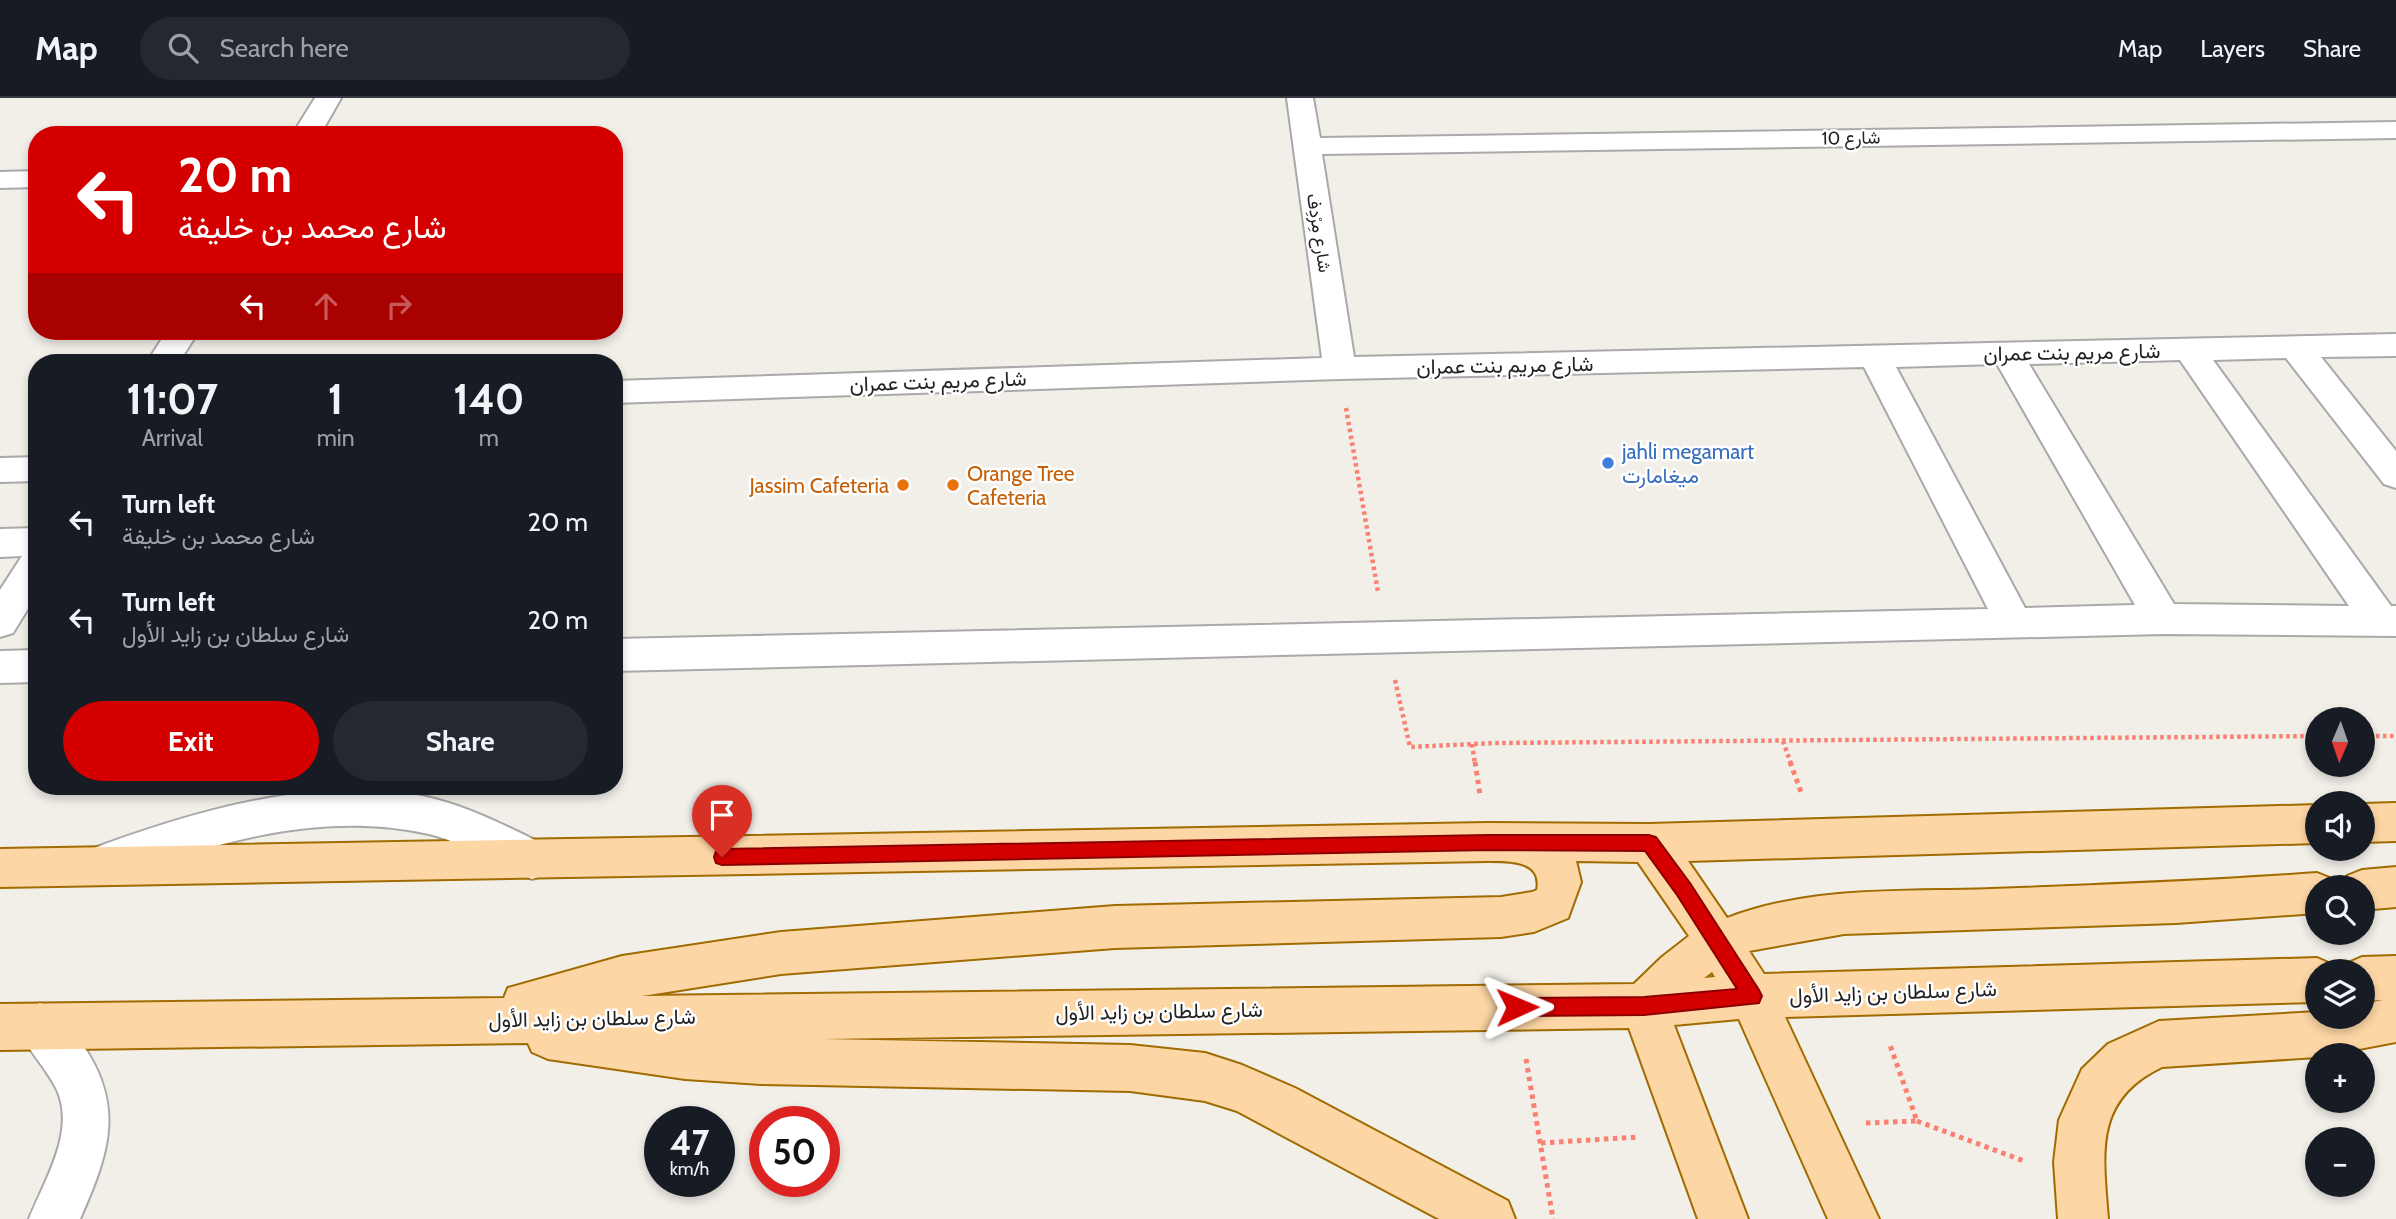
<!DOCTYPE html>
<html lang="en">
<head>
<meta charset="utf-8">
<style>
	body { margin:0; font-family:Cabin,Vazirmatn,sans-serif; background:#242831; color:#f1f3f6; height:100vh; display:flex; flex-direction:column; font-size:26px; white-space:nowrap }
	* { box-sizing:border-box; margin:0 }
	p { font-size:23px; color:#9ea1a6 }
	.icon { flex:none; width:38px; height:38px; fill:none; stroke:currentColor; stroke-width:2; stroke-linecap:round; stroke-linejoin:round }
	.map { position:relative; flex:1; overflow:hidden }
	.sheet { position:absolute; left:28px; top:256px; width:595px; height:441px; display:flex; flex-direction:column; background:#171b24; border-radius:28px; box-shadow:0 4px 10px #0003 }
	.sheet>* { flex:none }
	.hud { position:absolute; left:28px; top:28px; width:595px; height:214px; border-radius:28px; box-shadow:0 4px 10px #0003; background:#d40000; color:#fff; overflow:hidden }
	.needle { width:46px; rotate:182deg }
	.buttons { position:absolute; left:2305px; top:609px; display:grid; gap:14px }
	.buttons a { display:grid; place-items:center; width:70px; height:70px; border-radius:50%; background:#171b24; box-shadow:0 4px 10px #0003; font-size:35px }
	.speed { position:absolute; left:644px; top:1008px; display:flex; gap:14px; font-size:35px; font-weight:700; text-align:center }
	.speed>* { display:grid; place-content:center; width:91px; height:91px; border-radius:50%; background:#171b24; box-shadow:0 4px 10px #0003; line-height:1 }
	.speed small { font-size:18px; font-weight:400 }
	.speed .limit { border:10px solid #d22; background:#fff; color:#111 }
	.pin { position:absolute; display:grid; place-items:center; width:60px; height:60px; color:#fff; margin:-72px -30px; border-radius:50% 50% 50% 0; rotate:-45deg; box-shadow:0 0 7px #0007 }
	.pin .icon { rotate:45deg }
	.me { position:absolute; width:77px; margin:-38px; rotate:89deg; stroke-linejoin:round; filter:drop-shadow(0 0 5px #0008) }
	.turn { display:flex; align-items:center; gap:24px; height:147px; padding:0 35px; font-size:32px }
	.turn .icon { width:91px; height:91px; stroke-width:2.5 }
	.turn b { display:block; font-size:49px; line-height:60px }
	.lanes { display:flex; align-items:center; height:66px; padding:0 35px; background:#0003; justify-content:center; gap:35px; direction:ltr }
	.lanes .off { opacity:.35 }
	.eta { display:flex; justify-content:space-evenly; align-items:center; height:119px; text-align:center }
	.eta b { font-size:42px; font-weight:800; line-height:49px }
	.action { display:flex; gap:14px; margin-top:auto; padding:14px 35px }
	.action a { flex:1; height:80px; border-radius:42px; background:#d40000; color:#fff; font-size:28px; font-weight:800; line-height:80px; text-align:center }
	.action a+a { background:#242831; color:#f1f3f6 }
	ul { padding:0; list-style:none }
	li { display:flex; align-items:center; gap:21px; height:98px; padding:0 35px }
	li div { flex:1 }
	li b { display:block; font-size:26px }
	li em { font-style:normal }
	header { display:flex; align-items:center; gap:42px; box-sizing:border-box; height:98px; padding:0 35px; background:#171b24; border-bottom:2px solid #363941 }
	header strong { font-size:33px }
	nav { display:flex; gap:38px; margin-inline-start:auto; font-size:24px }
	.search { width:490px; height:63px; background:#242831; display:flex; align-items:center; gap:18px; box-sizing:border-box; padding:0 24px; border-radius:38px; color:#9ea1a6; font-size:26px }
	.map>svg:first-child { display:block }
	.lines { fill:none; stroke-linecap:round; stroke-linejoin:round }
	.minor-casing { stroke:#a9a9a9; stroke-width:4 }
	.major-casing { stroke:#a06b00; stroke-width:4 }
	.path-far1 { stroke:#fa8072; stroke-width:4.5; stroke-dasharray:3.5 3.5; stroke-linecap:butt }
	.path { stroke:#fa8072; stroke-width:5; stroke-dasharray:4.5 4.5; stroke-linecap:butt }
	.minor { fill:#fff; fill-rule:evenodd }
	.major { fill:#fcd6a4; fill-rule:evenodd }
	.route { fill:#d40000; stroke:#8a0000; stroke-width:2 }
	.shop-dot { fill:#3f7fe0; stroke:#fff; stroke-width:2.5 }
	.food-dot { fill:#e8710a; stroke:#fff; stroke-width:2.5 }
	.labels { text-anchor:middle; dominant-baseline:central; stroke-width:5; stroke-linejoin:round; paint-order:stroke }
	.far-street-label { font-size:18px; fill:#222; stroke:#fff }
	.street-label { font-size:21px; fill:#222; stroke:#fff }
	.shop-label { font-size:21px; fill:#366cbe; stroke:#fff; text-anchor:start }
	.food-label { font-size:21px; fill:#c56008; stroke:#fff; text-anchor:start }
</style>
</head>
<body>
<header>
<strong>Map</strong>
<div class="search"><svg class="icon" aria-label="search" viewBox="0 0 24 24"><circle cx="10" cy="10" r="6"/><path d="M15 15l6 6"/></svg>Search here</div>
<nav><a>Map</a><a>Layers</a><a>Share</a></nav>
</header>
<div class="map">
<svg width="2396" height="1121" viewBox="0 0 2396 1121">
	<rect width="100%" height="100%" fill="#f2efe9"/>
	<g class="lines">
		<defs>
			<path id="minor" d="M315 0H341L320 37H292Z
				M1287 0H1313L1320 40 2396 24V40L1322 56 1354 259 2396 236V258L2321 259 2396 353V390L2384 386 2286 260 2213 262 2391 508H2396V538L2163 536 614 573V541L1988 511 1864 269 1340 281 614 305V283L1322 260ZM2180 262 2349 508 2174 506 2029 266ZM1997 266 2135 507 2025 510 1896 269Z
				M37 73V89L0 90V74Z
				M167 233H199L179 264H147Z
				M37 359V383L0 384V360Z
				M37 430V496L13 535 0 539V492L22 458 0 459V431Z
				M37 552V584L0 585V553Z
				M344 691C373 692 403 693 431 700 472 710 510 730 547 748L553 762 547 776 532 781C497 768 466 745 429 736 316 711 206 747 101 786L86 781 80 767 86 753C170 722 254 696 344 691Z
				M40 905C61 914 69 928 82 946 126 1009 108 1057 80 1121H29C44 1083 76 1034 57 992 46 969 27 952 17 928L24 912Z"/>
			<path id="major" d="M2396 705V743L2362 744V706Z
				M2317 707V745L1688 763 1727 820C1810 788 1904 794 1991 791 2100 787 2208 783 2317 775L2332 781 2336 789H2317V815L2176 825 1844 836 1749 853 1764 876 2317 860 2333 867 2336 873H2317V904L1785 919 1879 1121H1828L1739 921 1674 927 1748 1121H1698L1629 930 823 941 1130 947 1205 955 1242 967 1295 990 1508 1103 1515 1121H1439L1237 1013 1205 1003 1130 993 761 986 685 981 548 961 532 954 528 945 0 952V906L504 900 508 890 622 858 781 834 1115 808 1501 799 1532 794 1537 792C1543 762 1509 763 1488 763L0 789V751L1488 725 1649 726ZM1576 763 1638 764 1689 838 1662 859 1634 886 642 898 781 876 1115 850 1501 839 1534 834 1568 820 1581 784ZM1712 874 1715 879 1704 880Z
				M2396 769V809L2362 812V789H2342L2347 778 2362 772Z
				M2396 858V944L2317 959 2162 969C2093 1002 2103 1055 2108 1121H2058L2054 1064 2059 1022 2082 971 2108 946 2159 923 2317 914V919H2362V906L2383 902 2362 903V873H2343L2346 866 2362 859Z"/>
		</defs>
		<use href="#minor" class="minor-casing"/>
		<use href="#major" class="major-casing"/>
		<path class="path-far1" d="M1346 310 1378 494
			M1395 582 1410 649 1495 645 2317 638
			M2362 638H2396
			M1783 643 1791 666
			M1472 646 1475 666"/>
		<path class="path" d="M1475 664 1480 697
			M1790 664 1801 694
			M1526 961 1553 1121
			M1917 1023 2024 1063
			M1866 1025 1917 1023 1890 947
			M1541 1045 1638 1039"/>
		<use href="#minor" class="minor"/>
		<use href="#major" class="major"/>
	</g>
	<path class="route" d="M1488 737H1649L1656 739 1690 785 1759 892 1762 898 1759 905 1644 917 1517 918 1510 916 1507 909 1510 903 1517 900 1644 899 1737 891 1677 797 1645 753 1488 752 722 767 716 765 714 759 716 753 722 751Z"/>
	<circle class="shop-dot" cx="1608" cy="365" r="7"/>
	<g class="food-dot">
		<circle cx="903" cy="387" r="7"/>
		<circle cx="953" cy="387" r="7"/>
	</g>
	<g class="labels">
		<g class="far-street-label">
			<text transform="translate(1851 40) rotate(-1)">شارع 10</text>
			<text transform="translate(1319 135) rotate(81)">شارع مِرْدِف</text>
		</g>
		<g class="street-label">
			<text transform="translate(2072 254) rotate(-1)">شارع مريم بنت عمران</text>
			<text transform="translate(1505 267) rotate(-1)">شارع مريم بنت عمران</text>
			<text transform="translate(938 283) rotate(-2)">شارع مريم بنت عمران</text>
			<text transform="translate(1893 894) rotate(-2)">شارع سلطان بن زايد الأول</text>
			<text transform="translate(1159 913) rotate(-1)">شارع سلطان بن زايد الأول</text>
			<text transform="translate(592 920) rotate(-1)">شارع سلطان بن زايد الأول</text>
		</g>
		<g class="shop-label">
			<text x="1622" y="353">jahli megamart<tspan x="1622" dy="24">ميغامارت</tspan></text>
		</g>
		<g class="food-label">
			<text x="967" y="375">Orange Tree<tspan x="967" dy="24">Cafeteria</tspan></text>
			<text x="889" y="387" text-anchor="end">Jassim Cafeteria</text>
		</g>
	</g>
</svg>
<div class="buttons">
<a><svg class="needle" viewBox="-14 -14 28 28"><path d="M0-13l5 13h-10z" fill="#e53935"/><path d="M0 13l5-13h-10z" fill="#9ea1a6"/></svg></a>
<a><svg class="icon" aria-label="sound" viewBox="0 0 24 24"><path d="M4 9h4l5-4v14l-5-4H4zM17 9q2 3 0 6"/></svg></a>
<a><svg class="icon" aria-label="search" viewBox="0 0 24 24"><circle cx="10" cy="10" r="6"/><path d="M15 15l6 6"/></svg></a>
<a><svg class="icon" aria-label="layers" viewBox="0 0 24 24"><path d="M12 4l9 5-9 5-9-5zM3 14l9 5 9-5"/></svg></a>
<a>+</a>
<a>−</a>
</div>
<div class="speed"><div>47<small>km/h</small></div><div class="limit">50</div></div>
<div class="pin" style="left:722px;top:759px;background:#d93025"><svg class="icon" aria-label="arrive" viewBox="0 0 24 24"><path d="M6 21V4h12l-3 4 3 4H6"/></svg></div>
<svg class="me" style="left:1517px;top:909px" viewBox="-20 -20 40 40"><path d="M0-17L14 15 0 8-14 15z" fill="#d40000" stroke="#fff" stroke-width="4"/></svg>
<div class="hud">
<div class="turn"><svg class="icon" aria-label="left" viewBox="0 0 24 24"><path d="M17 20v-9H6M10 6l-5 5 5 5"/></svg><div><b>20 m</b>شارع محمد بن خليفة</div></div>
<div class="lanes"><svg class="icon" aria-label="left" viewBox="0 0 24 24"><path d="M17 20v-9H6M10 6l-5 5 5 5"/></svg><svg class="icon off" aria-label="ahead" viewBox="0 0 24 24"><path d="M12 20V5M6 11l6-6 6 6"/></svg><svg class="icon off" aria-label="right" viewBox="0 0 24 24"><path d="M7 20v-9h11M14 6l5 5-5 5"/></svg></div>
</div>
<section class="sheet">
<div class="eta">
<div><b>11:07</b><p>Arrival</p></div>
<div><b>1</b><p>min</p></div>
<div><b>140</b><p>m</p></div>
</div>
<ul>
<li><svg class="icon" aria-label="left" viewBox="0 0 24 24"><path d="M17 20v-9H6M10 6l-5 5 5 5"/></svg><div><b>Turn left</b><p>شارع محمد بن خليفة</p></div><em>20 m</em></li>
<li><svg class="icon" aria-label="left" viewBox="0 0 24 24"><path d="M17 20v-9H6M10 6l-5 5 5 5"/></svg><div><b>Turn left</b><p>شارع سلطان بن زايد الأول</p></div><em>20 m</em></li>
</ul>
<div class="action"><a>Exit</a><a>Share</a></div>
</section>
</div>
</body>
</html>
